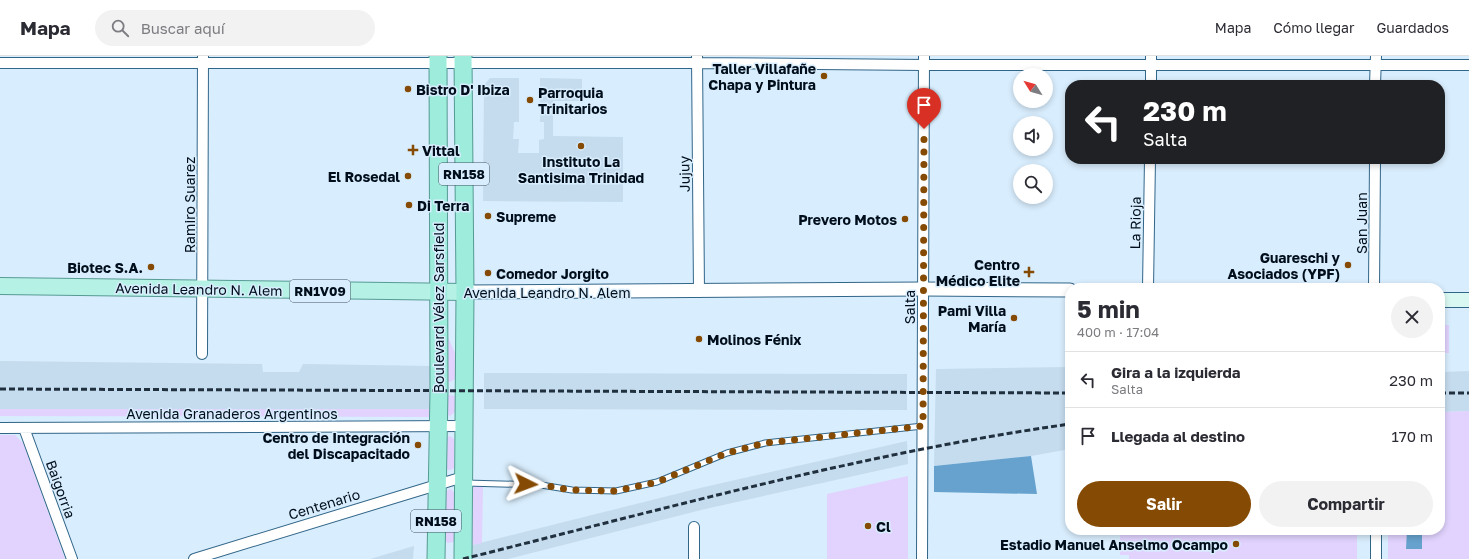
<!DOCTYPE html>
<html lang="es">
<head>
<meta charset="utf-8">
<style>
	body { margin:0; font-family:"Golos Text",sans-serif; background:#f2f2f3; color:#2b2b33; height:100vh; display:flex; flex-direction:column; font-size:15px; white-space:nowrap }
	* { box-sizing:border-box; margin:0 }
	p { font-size:13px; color:#7c7c81 }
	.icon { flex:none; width:22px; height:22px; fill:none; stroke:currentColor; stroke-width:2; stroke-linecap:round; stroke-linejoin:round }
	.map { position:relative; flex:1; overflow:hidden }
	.details { position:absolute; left:1065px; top:227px; width:380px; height:252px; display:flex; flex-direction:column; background:#fff; border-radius:16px; box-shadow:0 2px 6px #0003 }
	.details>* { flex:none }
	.hud { position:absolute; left:1065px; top:24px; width:380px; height:84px; border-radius:16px; box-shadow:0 2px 6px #0003; background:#202124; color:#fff; overflow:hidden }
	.needle { width:26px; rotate:307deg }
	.buttons { position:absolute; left:1013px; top:12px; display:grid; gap:8px }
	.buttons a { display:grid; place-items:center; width:40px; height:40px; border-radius:50%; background:#fff; box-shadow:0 2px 6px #0003; font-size:20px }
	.pin { position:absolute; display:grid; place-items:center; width:34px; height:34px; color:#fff; margin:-41px -17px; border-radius:50% 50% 50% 0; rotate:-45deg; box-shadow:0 0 4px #0007 }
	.pin .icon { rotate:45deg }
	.me { position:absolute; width:44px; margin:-22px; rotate:93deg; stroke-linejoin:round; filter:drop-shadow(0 0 3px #0008) }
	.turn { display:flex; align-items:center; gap:14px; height:84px; padding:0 12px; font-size:18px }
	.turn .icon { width:52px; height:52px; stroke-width:2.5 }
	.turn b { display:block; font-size:28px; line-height:34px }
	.round { display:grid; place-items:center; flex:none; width:42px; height:42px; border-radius:21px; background:#f2f2f3 }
	.overview { display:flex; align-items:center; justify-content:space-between; height:68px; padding:0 12px }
	h1 { font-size:24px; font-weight:700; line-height:30px }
	.button { display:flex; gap:8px; margin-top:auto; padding:8px 12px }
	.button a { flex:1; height:46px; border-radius:24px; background:#854a03; color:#fff; font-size:16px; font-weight:700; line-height:46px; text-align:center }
	.button a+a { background:#f2f2f3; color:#2b2b33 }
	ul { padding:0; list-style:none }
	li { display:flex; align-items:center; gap:12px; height:56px; padding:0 12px; border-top:1px solid #e1e1e2 }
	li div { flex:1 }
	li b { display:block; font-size:15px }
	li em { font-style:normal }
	header { display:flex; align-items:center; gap:24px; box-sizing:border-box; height:56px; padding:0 20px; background:#fff; border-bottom:1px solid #e1e1e2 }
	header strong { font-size:19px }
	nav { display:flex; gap:22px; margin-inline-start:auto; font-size:14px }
	.search { width:280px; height:36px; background:#f2f2f3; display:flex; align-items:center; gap:10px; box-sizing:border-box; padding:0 14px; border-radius:22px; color:#7c7c81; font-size:15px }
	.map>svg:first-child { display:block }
	.built { fill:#c5dcee }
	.green { fill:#e1d3fe }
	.water { fill:#66a2cd }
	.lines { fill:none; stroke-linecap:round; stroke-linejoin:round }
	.service-casing { stroke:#326689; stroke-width:7 }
	.minor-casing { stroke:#326689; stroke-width:12 }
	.tertiary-casing { stroke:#326689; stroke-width:15 }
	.secondary-casing { stroke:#326689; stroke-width:16 }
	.primary-casing { stroke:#569b94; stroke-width:18 }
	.trunk-casing { stroke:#569b94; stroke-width:19 }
	.service { stroke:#fff; stroke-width:5 }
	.minor { stroke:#fff; stroke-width:10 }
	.tertiary { stroke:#fff; stroke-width:13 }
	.secondary { stroke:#daf8f2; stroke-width:14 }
	.primary { stroke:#b6f1e5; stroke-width:16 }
	.trunk { stroke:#9eecdc; stroke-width:17 }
	.rail { stroke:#21303e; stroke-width:3; stroke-dasharray:6 3; stroke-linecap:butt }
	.route { stroke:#854a03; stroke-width:7; stroke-dasharray:0 12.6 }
	.poi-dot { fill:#854a03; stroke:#d8edfd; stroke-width:1.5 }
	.labels { text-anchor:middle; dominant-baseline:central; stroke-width:3; stroke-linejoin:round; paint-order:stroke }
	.shield { fill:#d8edfd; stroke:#415160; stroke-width:1 }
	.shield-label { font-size:13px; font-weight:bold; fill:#000e1c }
	.poi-label { font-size:14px; font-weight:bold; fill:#000e1c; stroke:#d8edfd; text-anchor:end }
	.street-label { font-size:14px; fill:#000e1c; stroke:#d8edfd }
</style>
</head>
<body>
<header>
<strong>Mapa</strong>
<div class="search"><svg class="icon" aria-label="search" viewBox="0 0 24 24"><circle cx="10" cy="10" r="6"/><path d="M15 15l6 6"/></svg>Buscar aquí</div>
<nav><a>Mapa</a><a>Cómo llegar</a><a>Guardados</a></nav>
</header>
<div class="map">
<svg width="1469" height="503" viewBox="0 0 1469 503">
	<rect width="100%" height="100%" fill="#d8edfd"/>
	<path class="built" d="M490 22H519V66H514L513 83H519L518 97H539V84L544 83V66H540V22L582 23V45H553V80L623 81V146L483 145 484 29Z
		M0 305 262 308 263 316H299L303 308 433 310 432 353H0Z
		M1070 311V393L1031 400 934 410 936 313Z
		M1469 315V355L1440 356V327H1443L1444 316Z
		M484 317 907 318V354L484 353Z
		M907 385 908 408 705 453 508 503H468V490L700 432Z
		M414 490 413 503H370Z"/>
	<path class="green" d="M1440 269H1449V297H1440Z
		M447 279 455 297V323L450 326 447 325Z
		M447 339 455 340V356L450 360 446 358Z
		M0 353H432L429 361 0 360Z
		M1469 355V503H1388V474H1440V356Z
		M0 379H15L23 387 65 503H0Z
		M450 380 454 383V412L450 414 446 413V382Z
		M908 420V503H827V438Z
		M473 429 483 430 482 487 468 490 471 430Z
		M450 433 454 436V486L448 487 445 485V436Z
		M1120 474H1357V503H1129V499H1120Z"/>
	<path class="water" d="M1031 400 1037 438 934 436V410Z
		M1407 474H1422V493H1406Z"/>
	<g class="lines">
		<defs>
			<path id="service" d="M466 427 541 429 572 434 616 435 657 426 727 397 765 387 923 370"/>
			<path id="minor" d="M697 0 699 236
				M0 7H697L924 9H1469
				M1151 29V0
				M1375 29 1376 0
				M1148 232 1150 103
				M1374 232 1375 103
				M202 298 203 0
				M0 372 463 370
				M24 372 72 503
				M194 503 463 421
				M694 503V471
				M922 503 924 0
				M1376 503V474"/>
			<path id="tertiary" d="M465 236 923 233 1070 234"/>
			<path id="secondary" d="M1440 244H1469"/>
			<path id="primary" d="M0 230 465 236"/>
			<path id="trunk" d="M436 503 439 334 438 0
				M463 503 465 236 463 0"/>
		</defs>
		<use href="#service" class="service-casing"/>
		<use href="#minor" class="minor-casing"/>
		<use href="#tertiary" class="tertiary-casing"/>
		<use href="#secondary" class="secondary-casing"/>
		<use href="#primary" class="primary-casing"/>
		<use href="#trunk" class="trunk-casing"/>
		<use href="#service" class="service"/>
		<use href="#minor" class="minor"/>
		<use href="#tertiary" class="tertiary"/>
		<use href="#secondary" class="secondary"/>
		<use href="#primary" class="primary"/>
		<use href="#trunk" class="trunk"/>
		<path class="rail" d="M0 333 1070 337
			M1440 337H1469
			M463 503C664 453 864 397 1070 368"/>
	</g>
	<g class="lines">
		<path class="route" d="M526 428 541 429 572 434 616 435 657 426 727 397 765 387 923 370 924 73"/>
	</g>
	<g class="poi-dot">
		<circle cx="824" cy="20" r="4"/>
		<circle cx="408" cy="33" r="4"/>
		<circle cx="530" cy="44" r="4"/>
		<circle cx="581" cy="90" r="4"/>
		<path d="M411 88h4v4h4v4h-4v4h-4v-4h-4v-4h4z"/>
		<circle cx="408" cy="120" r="4"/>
		<circle cx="409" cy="149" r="4"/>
		<circle cx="488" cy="160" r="4"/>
		<circle cx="905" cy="163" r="4"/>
		<circle cx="1348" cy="209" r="4"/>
		<circle cx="151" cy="211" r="4"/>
		<path d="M1027 210h4v4h4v4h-4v4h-4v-4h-4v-4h4z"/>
		<circle cx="488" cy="217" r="4"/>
		<circle cx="1014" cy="262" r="4"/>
		<circle cx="699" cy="283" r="4"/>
		<circle cx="418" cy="389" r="4"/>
		<circle cx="868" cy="470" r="4"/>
		<circle cx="1236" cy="488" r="4"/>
	</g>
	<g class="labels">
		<g class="shield">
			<rect x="439" y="107" width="50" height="22" rx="3"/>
			<rect x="290" y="224" width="60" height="22" rx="3"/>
			<rect x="411" y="454" width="50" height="22" rx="3"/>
		</g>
		<g class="shield-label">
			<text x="464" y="118">RN158</text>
			<text x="320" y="235">RN1V09</text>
			<text x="436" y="465">RN158</text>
		</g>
		<g class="poi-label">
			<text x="816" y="12">Taller Villafañe<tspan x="816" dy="16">Chapa y Pintura</tspan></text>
			<text x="416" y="33" text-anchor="start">Bistro D' Ibiza</text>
			<text x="538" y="36" text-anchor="start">Parroquia<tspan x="538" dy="16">Trinitarios</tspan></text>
			<text x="422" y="94" text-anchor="start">Vittal</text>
			<text x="581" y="105" text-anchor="middle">Instituto La<tspan x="581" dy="16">Santisima Trinidad</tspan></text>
			<text x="400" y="120">El Rosedal</text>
			<text x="417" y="149" text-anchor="start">Di Terra</text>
			<text x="496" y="160" text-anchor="start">Supreme</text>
			<text x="897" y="163">Prevero Motos</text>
			<text x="1340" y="201">Guareschi y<tspan x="1340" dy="16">Asociados (YPF)</tspan></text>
			<text x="1020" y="208">Centro<tspan x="1020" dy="16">Médico Elite</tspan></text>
			<text x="143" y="211">Biotec S.A.</text>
			<text x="496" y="217" text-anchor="start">Comedor Jorgito</text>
			<text x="1006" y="254">Pami Villa<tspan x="1006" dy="16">María</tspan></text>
			<text x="707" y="283" text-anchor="start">Molinos Fénix</text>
			<text x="410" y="381">Centro de Integración<tspan x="410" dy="16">del Discapacitado</tspan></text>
			<text x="876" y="470" text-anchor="start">Cl</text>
			<text x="1228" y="488">Estadio Manuel Anselmo Ocampo</text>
		</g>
		<g class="street-label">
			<text transform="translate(684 118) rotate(-91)">Jujuy</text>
			<text transform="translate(189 149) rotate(-90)">Ramiro Suarez</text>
			<text transform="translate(1135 167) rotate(-89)">La Rioja</text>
			<text transform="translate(1361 167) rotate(-90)">San Juan</text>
			<text transform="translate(199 233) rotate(1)">Avenida Leandro N. Alem</text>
			<text x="547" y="236">Avenida Leandro N. Alem</text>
			<text transform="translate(909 251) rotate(-90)">Salta</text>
			<text transform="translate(438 252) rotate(-90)">Boulevard Vélez Sarsfield</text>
			<text x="232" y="357">Avenida Granaderos Argentinos</text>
			<text transform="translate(61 433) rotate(70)">Baigorria</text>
			<text transform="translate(324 448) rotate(-17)">Centenario</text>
		</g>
	</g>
</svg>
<div class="buttons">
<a><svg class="needle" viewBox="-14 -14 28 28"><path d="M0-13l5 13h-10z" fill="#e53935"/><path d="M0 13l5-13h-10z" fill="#7c7c81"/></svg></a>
<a><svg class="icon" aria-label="sound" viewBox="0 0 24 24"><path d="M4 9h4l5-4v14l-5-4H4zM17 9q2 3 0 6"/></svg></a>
<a><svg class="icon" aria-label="search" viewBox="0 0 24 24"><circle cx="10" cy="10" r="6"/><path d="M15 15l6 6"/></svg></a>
</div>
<div class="pin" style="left:924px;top:73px;background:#d93025"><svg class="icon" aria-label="arrive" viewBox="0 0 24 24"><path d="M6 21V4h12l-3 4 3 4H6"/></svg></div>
<svg class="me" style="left:526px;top:428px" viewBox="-20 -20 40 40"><path d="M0-17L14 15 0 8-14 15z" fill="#854a03" stroke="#fff" stroke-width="4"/></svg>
<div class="hud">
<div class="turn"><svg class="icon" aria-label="left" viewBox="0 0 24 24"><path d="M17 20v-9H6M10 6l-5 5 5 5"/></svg><div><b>230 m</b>Salta</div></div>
</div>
<section class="details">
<div class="overview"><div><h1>5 min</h1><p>400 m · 17:04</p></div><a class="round"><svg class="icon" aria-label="close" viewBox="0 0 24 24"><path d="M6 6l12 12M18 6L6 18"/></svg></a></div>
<ul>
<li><svg class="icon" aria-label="left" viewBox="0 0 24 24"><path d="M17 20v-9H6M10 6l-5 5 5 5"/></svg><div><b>Gira a la izquierda</b><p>Salta</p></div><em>230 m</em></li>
<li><svg class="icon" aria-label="arrive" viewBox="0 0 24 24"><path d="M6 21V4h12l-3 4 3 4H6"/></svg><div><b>Llegada al destino</b></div><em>170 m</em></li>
</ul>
<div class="button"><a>Salir</a><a>Compartir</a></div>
</section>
</div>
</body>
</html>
